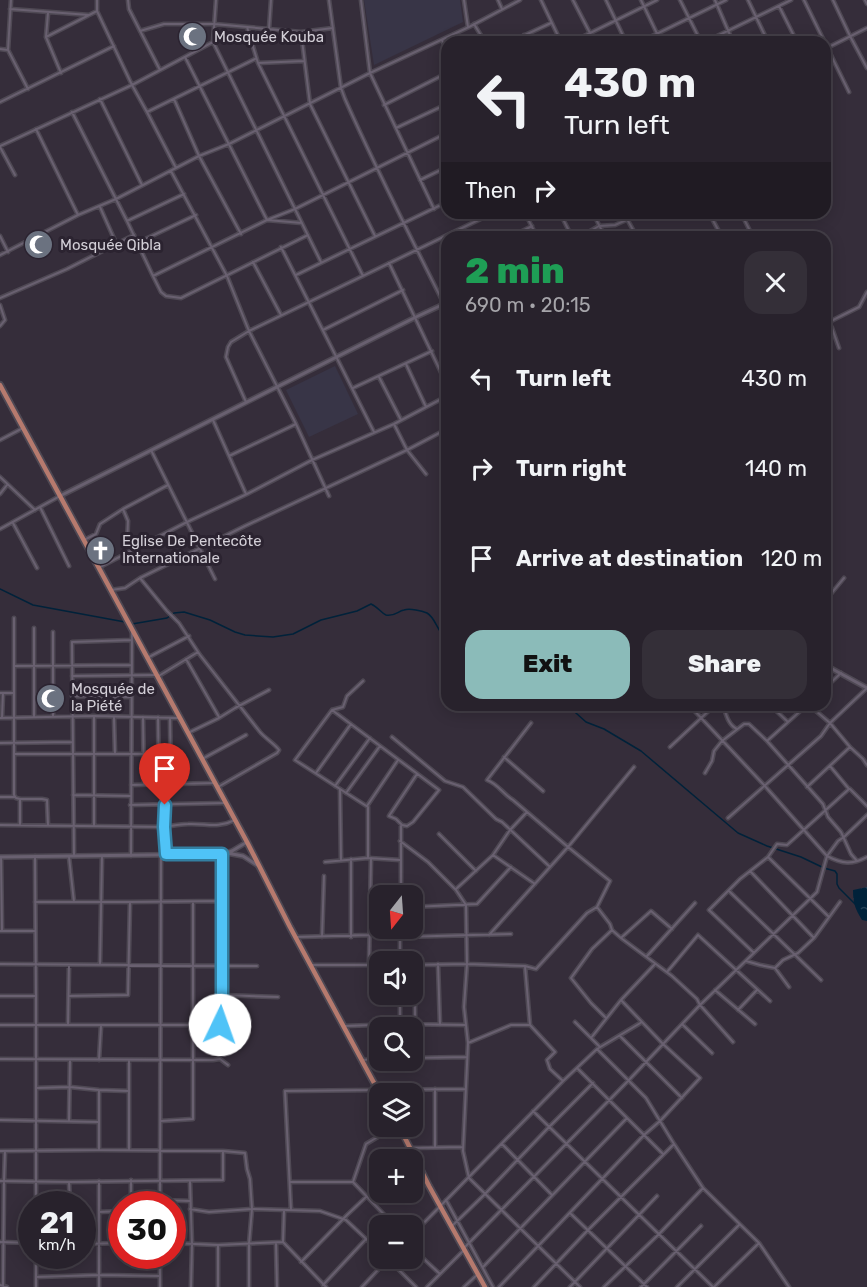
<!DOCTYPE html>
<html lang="en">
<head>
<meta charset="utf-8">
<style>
	body { margin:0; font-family:Rubik,sans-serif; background:#342f38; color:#f1f3f6; height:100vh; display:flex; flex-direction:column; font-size:22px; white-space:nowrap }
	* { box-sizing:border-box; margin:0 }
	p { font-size:20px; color:#a5a4a9 }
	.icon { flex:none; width:33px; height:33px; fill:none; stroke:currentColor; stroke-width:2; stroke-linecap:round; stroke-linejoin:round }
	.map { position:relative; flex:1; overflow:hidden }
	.details { position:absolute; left:441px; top:231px; width:390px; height:480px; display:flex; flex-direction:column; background:#28222c; border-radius:18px; box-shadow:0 3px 15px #0003,0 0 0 2px #443f48 }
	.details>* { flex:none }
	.top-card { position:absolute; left:441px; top:36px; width:390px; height:183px; border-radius:18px; box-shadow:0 3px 15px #0003,0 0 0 2px #443f48; background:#28222c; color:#f1f3f6; overflow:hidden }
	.needle { width:39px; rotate:197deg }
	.fabs { position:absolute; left:369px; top:885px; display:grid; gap:12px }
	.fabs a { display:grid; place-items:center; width:54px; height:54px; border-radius:12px; background:#28222c; box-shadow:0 3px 15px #0003,0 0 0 2px #443f48; font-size:30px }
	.speed { position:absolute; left:18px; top:1191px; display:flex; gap:12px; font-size:30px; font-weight:700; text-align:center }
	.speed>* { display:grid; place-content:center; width:78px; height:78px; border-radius:50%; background:#28222c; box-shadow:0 3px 15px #0003,0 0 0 2px #443f48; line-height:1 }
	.speed small { font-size:15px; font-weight:400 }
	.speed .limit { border:9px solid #d22; background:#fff; color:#111 }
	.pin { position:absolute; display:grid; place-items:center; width:51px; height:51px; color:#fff; margin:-62px -26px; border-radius:50% 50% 50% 0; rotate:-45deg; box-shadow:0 0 6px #0007 }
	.pin .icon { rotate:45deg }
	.me { position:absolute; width:66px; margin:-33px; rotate:3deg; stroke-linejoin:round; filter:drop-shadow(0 0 4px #0008) }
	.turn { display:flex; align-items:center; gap:21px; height:126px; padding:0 24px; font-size:27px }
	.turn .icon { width:78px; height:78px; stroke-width:2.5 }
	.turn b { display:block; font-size:42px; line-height:51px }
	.then { display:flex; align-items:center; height:57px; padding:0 24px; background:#0003; gap:12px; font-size:22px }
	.round { display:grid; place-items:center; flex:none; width:63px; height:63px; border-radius:18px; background:#342f38 }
	.summary { display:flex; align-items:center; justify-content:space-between; height:102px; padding:0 24px }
	h1 { font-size:36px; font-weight:800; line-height:45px; color:#1e9e55 }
	.button { display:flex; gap:12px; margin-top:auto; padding:12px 24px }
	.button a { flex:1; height:69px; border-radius:18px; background:#8bbbb9; color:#111; font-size:24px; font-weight:800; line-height:69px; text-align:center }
	.button a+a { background:#342f38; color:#f1f3f6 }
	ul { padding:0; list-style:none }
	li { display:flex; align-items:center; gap:18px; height:90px; padding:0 24px }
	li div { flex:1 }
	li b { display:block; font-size:22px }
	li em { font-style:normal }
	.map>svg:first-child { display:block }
	.education { fill:#383547 }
	.water { fill:url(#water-ripples) }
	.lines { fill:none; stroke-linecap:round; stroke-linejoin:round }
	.stream { stroke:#00223a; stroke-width:1.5 }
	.minor-casing { stroke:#4f4954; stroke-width:5 }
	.tertiary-casing { stroke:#4f4954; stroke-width:6 }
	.primary-casing { stroke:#4f4954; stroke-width:8 }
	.minor { stroke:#696070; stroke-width:2 }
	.tertiary { stroke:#696070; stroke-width:3 }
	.primary { stroke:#b67a6e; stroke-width:4.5 }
	.route-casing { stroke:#337fa1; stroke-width:15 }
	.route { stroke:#4fc3f7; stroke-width:10 }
	.labels { text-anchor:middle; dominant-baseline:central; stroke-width:6; stroke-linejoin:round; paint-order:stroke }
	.poi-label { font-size:15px; fill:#d3cfd7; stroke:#2b2330; text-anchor:start }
</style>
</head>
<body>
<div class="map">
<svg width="867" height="1287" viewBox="0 0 867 1287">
	<defs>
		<pattern id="water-ripples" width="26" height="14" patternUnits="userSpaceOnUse" patternTransform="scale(1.5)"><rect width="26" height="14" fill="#00223a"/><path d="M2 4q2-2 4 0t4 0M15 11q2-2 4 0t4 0" fill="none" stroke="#244156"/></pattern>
	</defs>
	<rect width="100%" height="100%" fill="#352d3a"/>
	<path class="education" d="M364 0H460L463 22 374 65Z
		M335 366 358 414 309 437 286 390Z"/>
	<path class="water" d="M867 887V921L862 920C855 909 853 903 853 890Z"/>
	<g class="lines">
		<path class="stream" d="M0 589 33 605 125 622
			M132 624 167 618 174 613 184 612 210 620 235 632 245 635 273 637 293 634 321 620 357 611 371 604C378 607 381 613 386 615 394 617 398 611 404 610 410 608 422 611 427 613 436 618 437 632 447 639
			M567 705 586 722 604 729 641 751 738 833 767 846 801 857 824 868 835 871 837 874V884L839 888 855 904"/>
		<defs>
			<path id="minor" d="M97 0V11L132 85 147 112 176 168
				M128 0 129 9 160 70
				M216 0 213 42 321 262
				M329 0 341 88 345 99C376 169 410 236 444 304L447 303
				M361 0 370 73 434 209
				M464 0 468 27
				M498 0 502 9
				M541 0 561 42
				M573 0 590 33
				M606 0 626 42
				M641 0 661 42
				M680 0 701 42
				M715 0 733 42
				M748 0 768 42
				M804 0 849 92
				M833 0 850 36 867 68
				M865 0 867 4
				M779 6 797 42
				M10 9 89 15
				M48 13 46 37 61 73
				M474 24 485 42
				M247 27 258 63 363 276
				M269 29 271 0
				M140 31 164 24H214L301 32 333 28
				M301 32 310 104 375 236
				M524 35 528 42
				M46 37 97 11
				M442 40 447 51
				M510 42 551 23
				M572 42 657 0
				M640 42 726 0
				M705 42 791 0
				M0 49 8 50 28 89
				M825 49 867 28
				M8 50 11 0
				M185 57 267 220 302 223
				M258 63 304 61
				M100 99 142 185
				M174 99 199 156 241 234
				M0 102 114 46
				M384 105 447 73
				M72 112 127 221 153 276 161 292 166 296 181 298 308 235
				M147 112 255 59
				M396 128 447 104
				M36 129 78 215
				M0 146 132 85 213 42
				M0 147 15 175
				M171 171 227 276 249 331 296 424 329 496
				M420 180 447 167
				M100 207 116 243
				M525 213 537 237
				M560 213 572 237
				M593 213 605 237
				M709 213 722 237
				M741 213 753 237
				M627 219 637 237
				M127 221 184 194
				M0 236 8 252
				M511 237 532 226
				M580 237 599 226 615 225 642 213
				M137 243 196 215
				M281 247 374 432
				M0 255 78 215 116 199 199 156 229 144 370 73 469 27 520 0
				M253 262 281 315
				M389 263 447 385
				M296 275 447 202
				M153 276 267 220 295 209 447 133
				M0 298 67 269 134 235
				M0 305 5 320 0 326
				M828 322 832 328 839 348
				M825 324 859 307 867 292
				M323 330 403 290
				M406 364 426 407
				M379 377 401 420
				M353 388 432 351
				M246 402 226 357 228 347 231 342 249 331 493 213
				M213 420 246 494
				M394 424 407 450 426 474
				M0 440 23 428
				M151 450 215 579
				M229 456 296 424
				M0 477 35 510
				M0 494 7 485
				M40 507 69 566
				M123 509 128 521 127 544
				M13 523 37 568
				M0 529 60 496
				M84 540 96 534 100 524 123 509 168 485
				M100 567 187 522 247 494 312 460 394 424 447 396
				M140 578 167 611 179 623 200 655 260 732C265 738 276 745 279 750L277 753 218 787
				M111 590 125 588 140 578 245 526 407 450 447 429
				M825 601 844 578
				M14 618V795L16 798 20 799V824
				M149 657 189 636
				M186 659 219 717
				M14 666 131 665
				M72 676 156 675
				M157 677 198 652
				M363 681 347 696 343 707 332 710 295 760 368 807V858
				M825 688 841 673
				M0 693H14
				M72 696 131 697
				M689 705 764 785 827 856C842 864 852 865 867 857
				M723 705C726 714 728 725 737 729
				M770 705 788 722
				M809 705 830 723 850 747 863 759 867 765
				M332 710 439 790 413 822 407 826 402 825 396 819 389 816 417 774
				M34 717V628
				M53 717V632
				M94 717V825
				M143 717 144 784
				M158 717 159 784
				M0 718 94 716 180 718
				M2 718 3 693
				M114 718 115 754
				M170 718 171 784
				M190 732 219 718 235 708 269 690
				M392 737 445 781 463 787 496 819 502 822 549 866
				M767 741 807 705
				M0 743 72 742
				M670 747 715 705
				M15 754H170
				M504 757 543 791
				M204 758 246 735
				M316 773 351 724
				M705 773 712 761 714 751 722 741 744 724H749L767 741 823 804 828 817 841 832 851 854 857 861
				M165 784 164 827 166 853
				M131 785 215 783
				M335 786 370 738
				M807 787 850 747
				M340 789 341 860
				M850 789 867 806
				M346 793 380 746
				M73 795 130 796
				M0 797H15
				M21 799H42L47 800 48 825
				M130 805 225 803
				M367 806 398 760
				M728 818 821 736 830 723 867 688
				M0 825 164 827C172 826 180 824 188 824 206 823 217 829 235 820
				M439 834 476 871
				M400 841 428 862 456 890 466 905 467 964 464 1007 468 1043 463 1151 469 1178 580 1287
				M493 855 535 884
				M35 856 36 996V1204
				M74 856 72 642 132 640
				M131 856 132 631
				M1 857 2 931
				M69 857 74 902
				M768 857 828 916
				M351 859V937
				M325 862 368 858 400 860
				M750 871 814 938
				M456 889 493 855 510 830 527 812
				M729 891 821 980
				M401 896V826
				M35 902H130L221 901
				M412 907 477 904 511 867
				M597 907 610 924 612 930 621 938 672 976 697 999 700 1005 733 1042
				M370 922H380
				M0 931H35
				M489 935 568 847 513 800C503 794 498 784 487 780L531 723
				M297 937 369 935
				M322 937 324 876
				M400 937 511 934
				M622 937 651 911 672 929
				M754 953 709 910 740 879 768 857 777 844 787 845 849 789 830 766
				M647 956 695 903
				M746 961 760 965 775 968 789 987
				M400 962V928
				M0 964 257 966
				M100 964 102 856
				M438 964 440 1025
				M311 965H380
				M369 965 371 858
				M412 965 467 964 525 966 536 969 587 913 597 907 610 881 568 847 634 767
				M525 966 530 1025
				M775 968 783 960 798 953 814 938 840 902
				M667 972 698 935 770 1001
				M715 990 755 1024
				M400 994V1028
				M222 995 278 997
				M0 996H36
				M69 996 128 995 130 902
				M738 1010 757 990
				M606 1018 591 1003 571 978 592 949 612 930
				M575 1022 600 1047
				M415 1024V965
				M682 1024 712 1053
				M0 1025H220L222 995V854
				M68 1025 69 965
				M345 1026 400 1024 466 1025
				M620 1036 682 1098
				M591 1038 621 1000 655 964
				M468 1043 511 1025H530L555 1052 547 1060 550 1069 563 1081
				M597 1049 646 1098 674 1144 703 1188 759 1243 789 1287
				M412 1058 467 1057
				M0 1059 213 1060 220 1059 228 1065
				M99 1060 101 1026
				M129 1060V1150
				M362 1060 380 1059
				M577 1068 663 1154
				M36 1088 70 1087 99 1090 129 1091
				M533 1111 713 1287
				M0 1120 99 1122
				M69 1121 70 1060
				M161 1121 193 1119V902
				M502 1144 552 1195
				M435 1147V1089
				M410 1148 463 1147
				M99 1150V1090
				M0 1151 99 1150 223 1151 245 1153 247 1169 250 1179 252 1209 249 1244V1287
				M0 1181 69 1182 223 1180V1151
				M69 1182 70 1204
				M190 1182 192 1245 191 1287
				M290 1182H353L395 1226
				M353 1182 366 1144 396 1126
				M160 1200 190 1201
				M446 1200 493 1287
				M131 1204V1180
				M160 1204 161 854
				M190 1209 209 1212 252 1209 320 1211 346 1220 380 1252
				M291 1210 285 1091 465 1089
				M284 1211 283 1242 326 1287
				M99 1212 122 1211
				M571 1214 647 1287
				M452 1226 485 1194 549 1127 593 1083
				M412 1235 563 1081 597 1049 642 1022
				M0 1242 32 1243
				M172 1243 218 1245 283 1242
				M276 1243 277 1287
				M82 1244 122 1243
				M218 1245V1287
				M412 1248 440 1274
				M464 1248 628 1081 700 1005 817 892 827 856 838 841 844 837 867 815
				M36 1256V1287
				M160 1256V1287
				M387 1258 416 1287
				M301 1262 347 1215 366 1197
				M483 1267 627 1118
				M36 1277 99 1275 160 1276
				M0 1285 7 1287
				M323 1285 366 1239
				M3 1287 4 1181 5 1151
				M99 1287V1181
				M362 1287 389 1258
				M427 1287 465 1249
				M464 1287 478 1274
				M499 1287 644 1135 660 1121 700 1078 663 1044 621 1000
				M534 1287 588 1230 674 1144
				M570 1287 657 1196
				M604 1287 659 1234 703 1188
				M641 1287 701 1226
				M677 1287 739 1225
				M714 1287 759 1243"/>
			<path id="tertiary" d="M60 496 416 317 444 304 447 310
				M825 665 867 688
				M227 853 243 856 257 865
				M0 857 222 854 232 851 247 842"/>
			<path id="primary" d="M0 385 247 842 290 927 380 1094
				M399 1126 429 1186 485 1287"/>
		</defs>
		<use href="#minor" class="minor-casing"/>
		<use href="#tertiary" class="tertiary-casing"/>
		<use href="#primary" class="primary-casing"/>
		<use href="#minor" class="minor"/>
		<use href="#tertiary" class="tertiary"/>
		<use href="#primary" class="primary"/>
	</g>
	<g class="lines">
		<defs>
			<path id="route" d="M165 805 164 827 166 854H222V995L220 1025"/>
		</defs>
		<use href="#route" class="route-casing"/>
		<use href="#route" class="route"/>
	</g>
	<defs>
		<symbol id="mosque-disc" viewBox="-11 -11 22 22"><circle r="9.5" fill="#6b7280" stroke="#2b2330"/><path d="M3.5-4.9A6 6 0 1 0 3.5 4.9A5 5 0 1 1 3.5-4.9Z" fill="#fff"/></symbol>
		<symbol id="church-disc" viewBox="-11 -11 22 22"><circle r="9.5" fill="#6b7280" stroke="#2b2330"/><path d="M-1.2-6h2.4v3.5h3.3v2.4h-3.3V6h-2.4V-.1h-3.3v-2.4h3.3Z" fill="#fff"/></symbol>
	</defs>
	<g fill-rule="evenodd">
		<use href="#mosque-disc" x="176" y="20" width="33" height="33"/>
		<use href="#mosque-disc" x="22" y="228" width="33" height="33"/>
		<use href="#church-disc" x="84" y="534" width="33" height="33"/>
		<use href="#mosque-disc" x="34" y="682" width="33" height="33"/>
	</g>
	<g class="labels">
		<g class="poi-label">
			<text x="214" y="37">Mosquée Kouba</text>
			<text x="60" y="245">Mosquée Qibla</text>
			<text x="122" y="541">Eglise De Pentecôte<tspan x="122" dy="17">Internationale</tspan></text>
			<text x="71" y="689">Mosquée de<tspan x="71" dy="17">la Piété</tspan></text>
		</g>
	</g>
</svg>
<div class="fabs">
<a><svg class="needle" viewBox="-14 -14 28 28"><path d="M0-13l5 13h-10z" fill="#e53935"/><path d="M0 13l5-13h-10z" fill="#a5a4a9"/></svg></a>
<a><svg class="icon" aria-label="sound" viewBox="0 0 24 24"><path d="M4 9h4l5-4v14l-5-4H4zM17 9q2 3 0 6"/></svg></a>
<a><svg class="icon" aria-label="search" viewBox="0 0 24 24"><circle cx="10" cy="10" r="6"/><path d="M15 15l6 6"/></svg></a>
<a><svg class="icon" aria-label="layers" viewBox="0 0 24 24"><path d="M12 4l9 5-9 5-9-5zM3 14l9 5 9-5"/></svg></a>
<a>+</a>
<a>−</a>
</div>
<div class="speed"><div>21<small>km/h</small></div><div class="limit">30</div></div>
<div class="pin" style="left:165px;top:805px;background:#d93025"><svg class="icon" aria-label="arrive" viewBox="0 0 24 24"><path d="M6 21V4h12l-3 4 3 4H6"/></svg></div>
<svg class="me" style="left:220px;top:1025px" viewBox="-20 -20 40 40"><circle r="19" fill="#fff"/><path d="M0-13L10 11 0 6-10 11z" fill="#4fc3f7"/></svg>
<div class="top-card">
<div class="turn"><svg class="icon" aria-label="left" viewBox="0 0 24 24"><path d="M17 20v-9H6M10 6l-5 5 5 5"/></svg><div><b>430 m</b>Turn left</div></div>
<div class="then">Then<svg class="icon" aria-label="right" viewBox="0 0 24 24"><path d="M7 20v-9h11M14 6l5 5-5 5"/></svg></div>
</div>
<section class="details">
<div class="summary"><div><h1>2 min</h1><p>690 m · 20:15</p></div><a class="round"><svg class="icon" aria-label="close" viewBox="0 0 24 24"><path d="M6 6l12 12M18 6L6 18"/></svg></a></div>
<ul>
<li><svg class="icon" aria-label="left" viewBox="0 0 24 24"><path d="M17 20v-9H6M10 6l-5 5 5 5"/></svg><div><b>Turn left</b></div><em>430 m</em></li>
<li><svg class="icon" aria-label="right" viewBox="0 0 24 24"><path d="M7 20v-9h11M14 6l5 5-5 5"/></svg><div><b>Turn right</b></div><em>140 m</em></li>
<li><svg class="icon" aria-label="arrive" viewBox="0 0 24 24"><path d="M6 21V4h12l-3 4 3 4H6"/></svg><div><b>Arrive at destination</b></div><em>120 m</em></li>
</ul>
<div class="button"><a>Exit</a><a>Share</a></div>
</section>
</div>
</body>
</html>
